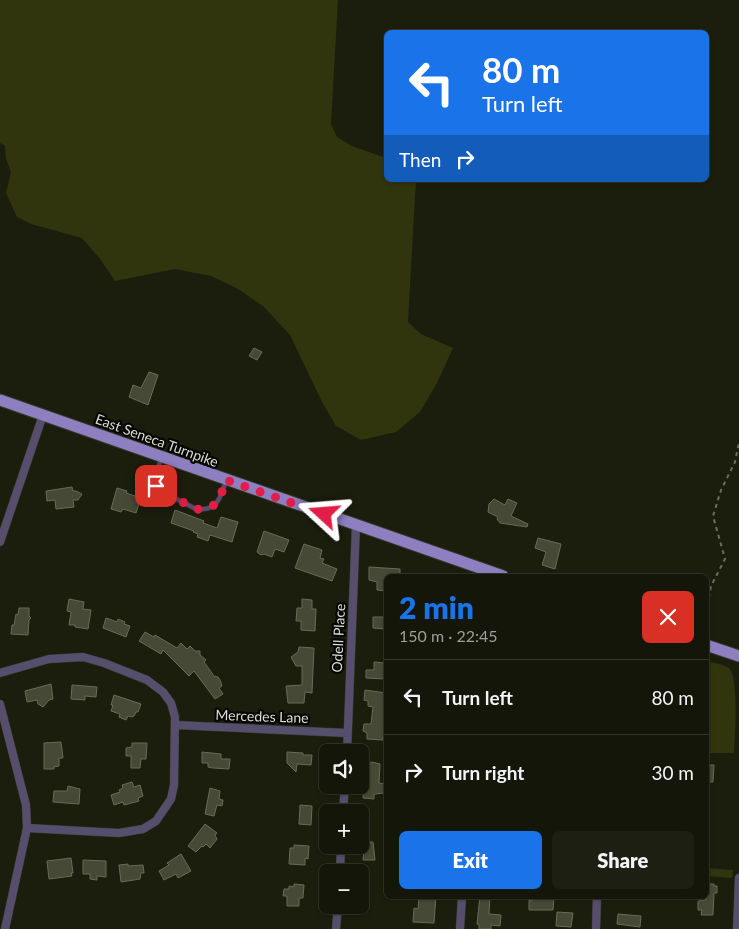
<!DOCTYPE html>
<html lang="en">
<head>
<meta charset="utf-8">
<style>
	body { margin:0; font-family:Lato,sans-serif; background:#1d1f12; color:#f1f3f6; height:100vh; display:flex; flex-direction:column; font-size:19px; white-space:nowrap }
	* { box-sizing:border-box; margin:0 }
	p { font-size:16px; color:#9d9f9c }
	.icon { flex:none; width:28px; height:28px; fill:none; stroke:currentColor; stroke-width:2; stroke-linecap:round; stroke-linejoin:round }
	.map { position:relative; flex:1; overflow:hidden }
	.sheet { position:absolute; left:384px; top:574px; width:325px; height:325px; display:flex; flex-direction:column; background:#141609; border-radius:8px; box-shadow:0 1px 4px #0004,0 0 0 1px #33352a }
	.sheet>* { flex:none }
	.guide { position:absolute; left:384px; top:30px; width:325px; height:152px; border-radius:8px; box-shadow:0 1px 4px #0004,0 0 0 1px #33352a; background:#1a73e8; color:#fff; overflow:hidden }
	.buttons { position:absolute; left:319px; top:744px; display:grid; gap:10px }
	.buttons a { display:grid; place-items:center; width:50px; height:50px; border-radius:8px; background:#141609; box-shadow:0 1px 4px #0004,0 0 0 1px #33352a; font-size:25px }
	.pin { position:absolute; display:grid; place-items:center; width:42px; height:42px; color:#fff; margin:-21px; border-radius:10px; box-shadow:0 2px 8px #0006 }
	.me { position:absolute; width:55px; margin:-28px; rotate:289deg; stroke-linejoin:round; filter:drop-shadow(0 0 4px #0008) }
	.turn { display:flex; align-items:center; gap:18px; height:105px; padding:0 15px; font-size:22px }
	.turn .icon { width:65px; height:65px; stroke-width:2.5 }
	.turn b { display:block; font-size:35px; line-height:42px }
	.then { display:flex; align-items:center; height:48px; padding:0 15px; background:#0003; gap:10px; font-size:19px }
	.round { display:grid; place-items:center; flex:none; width:52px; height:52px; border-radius:8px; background:#1d1f12 }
	.head { display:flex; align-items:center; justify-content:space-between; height:85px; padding:0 15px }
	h1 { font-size:30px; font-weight:800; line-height:38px; color:#1a73e8 }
	.action { display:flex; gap:10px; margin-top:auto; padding:10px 15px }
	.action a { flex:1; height:58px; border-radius:8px; background:#1a73e8; color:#fff; font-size:20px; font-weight:800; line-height:58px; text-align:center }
	.action a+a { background:#1d1f12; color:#f1f3f6 }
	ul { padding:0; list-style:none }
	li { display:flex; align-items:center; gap:15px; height:75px; padding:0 15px; border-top:1px solid #33352a }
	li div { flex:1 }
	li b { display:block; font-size:19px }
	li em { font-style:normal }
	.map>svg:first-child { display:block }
	.green { fill:#30350e }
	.building { fill:#464935; stroke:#686b57 }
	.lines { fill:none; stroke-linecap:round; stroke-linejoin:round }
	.service-casing { stroke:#363928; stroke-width:5.5 }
	.minor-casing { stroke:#363928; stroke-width:9 }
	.primary-casing { stroke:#363928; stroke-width:13 }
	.path { stroke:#6b6e5e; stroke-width:2; stroke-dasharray:4 4; stroke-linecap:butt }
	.service { stroke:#554e6d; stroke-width:4 }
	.minor { stroke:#554e6d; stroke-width:8 }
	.primary { stroke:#8e7fc1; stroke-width:11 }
	.route { stroke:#e11d48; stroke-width:9; stroke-dasharray:0 16.2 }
	.labels { text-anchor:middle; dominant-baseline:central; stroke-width:4.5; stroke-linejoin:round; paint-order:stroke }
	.street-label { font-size:14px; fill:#dddfd3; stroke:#060702 }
</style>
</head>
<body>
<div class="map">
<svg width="739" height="929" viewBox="0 0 739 929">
	<rect width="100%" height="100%" fill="#1b1e0c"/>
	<path class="green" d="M0 0H338L331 124 337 137 352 146 386 158V180H416L408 322 421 334 453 348 437 383 420 412 396 432 361 440 336 426 322 402 290 335 263 306 238 289 211 276 175 269 115 281 100 259 82 238 31 224 17 217 6 193 11 172 6 159 5 146 0 143Z
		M706 661C713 663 723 664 729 668 739 678 735 735 734 753H706Z
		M706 868 733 870 732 878 706 876Z"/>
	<path class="building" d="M254 348 262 352 257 360 249 356Z
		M149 372 158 375 148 405 129 397 133 385 141 388Z
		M72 487 73 491H76L82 494 78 500H73L74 507 56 509 55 500 47 501 46 491Z
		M117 488 127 491 126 493 141 498 136 513 123 509 121 512 111 509Z
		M494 499 505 505 508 499 517 503 511 516 528 524 527 527 500 523 497 519 498 517 488 512 489 504Z
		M175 510 204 521 203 523 217 528 221 517 238 522 232 542 210 535 208 541 197 537 198 534 193 532 194 531 171 523Z
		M264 531 289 540 284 552 275 549 272 557 264 554 261 555 257 552Z
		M538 538 561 544 555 569 542 565 546 552 535 548Z
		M304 544 322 550 320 558 324 559 322 563 337 569 332 581 295 568Z
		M369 567 400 569V576H386V591L377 590V582L369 580Z
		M69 599 84 602 83 609 91 610 88 629 75 627V625H69L71 612 67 611Z
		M302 599 312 600V609H316L315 631 301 630V621H296L297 608H302Z
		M19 608H29V616L31 618 29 620 28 635 11 634 12 625H14L16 614 18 615Z
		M373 617H386V629L373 628Z
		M106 618 117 622 118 619 125 622 124 624 130 626 126 637 103 628Z
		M145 632 154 637 155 635 177 648 181 643 187 649 190 646 195 651H200V655L206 660 204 662 214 676 218 677 220 680 222 686 219 688 223 694 215 699 194 671 189 676 163 650 161 654 139 641Z
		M299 647 314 648 312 693 305 692 304 703H288L286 686 302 685V666H296L291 657 298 652Z
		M374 662 386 663V679L366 678V670H374Z
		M51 684 53 699 49 700 43 707 38 704 37 700 27 702 25 691Z
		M72 685 97 687 96 697 85 696V700L71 699Z
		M365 690 386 693 383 740 367 739V733L363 731 364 724H371L373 707 368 706V701L364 700Z
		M114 695 141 704 138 712H136L134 716 132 717 128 716 126 720 119 717 120 714 111 711 113 705H111Z
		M61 742 63 758H59V766L54 767V769H44V743Z
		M132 743H147L146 759H141L140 768H131V756H126V748L132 747Z
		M202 752 221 754V759H230L229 769 213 768 208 767V763H202Z
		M287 752 303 753V755H312L311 765 297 764 296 772 287 763Z
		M372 762 380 764 379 783 386 784V793L374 794V799L363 798 364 767 369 768 370 763Z
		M706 765H714L713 782H706Z
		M132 782 134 787 140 785 143 796 138 798 139 801 124 805 123 802 114 805 111 795 120 792 119 790 123 788 122 785Z
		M68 786 80 789 79 804 53 802 54 791H67Z
		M210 788 220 791 219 799 223 800 222 806 217 805 214 816 205 814Z
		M300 805 312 806 311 825 299 824Z
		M205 824 217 833 215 835 217 839 210 848 206 844 203 847 202 846 196 852 188 846Z
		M365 842H373L375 860H363Z
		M294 845 309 846 308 859 305 858V865L289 864 290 848H294Z
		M181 854 191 871 178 878 176 874 164 880 159 871 169 865 167 863Z
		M71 858 73 873H71L72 876 49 879 47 861Z
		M83 860 106 861V877L97 876V880L90 879V874H83Z
		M128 864V866L143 865 144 873H141L140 879 121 882 119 865Z
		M294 884 304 885 303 898H299V906H287V896H283L284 889H289V886L294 887Z
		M706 884H714V886H717V893H714L713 915H701L702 910H698V901L706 900Z
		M419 896H436L434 923 413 922 414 908 418 909Z
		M480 896H490L489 914 501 915 500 926 491 925V929H479V925L477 924Z
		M533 896 554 898 553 910H529V900L532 901Z
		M557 912 573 913 571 927 556 926Z
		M618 914 641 916 640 927 617 924Z"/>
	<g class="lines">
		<defs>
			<path id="service" d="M161 459C158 469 152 481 159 490L196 509C218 511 220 498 226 481"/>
			<path id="minor" d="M0 542 43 415
				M0 673 49 659 83 657 104 663 147 680 163 692 171 703 175 717 174 785 171 799 156 821 143 829 119 833 27 828
				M0 704 26 805 27 828 5 929
				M176 725 347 733
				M347 752 356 525
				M343 812 345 785
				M340 872 341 845
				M336 929 338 905
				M460 929 462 896
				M596 929 597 896
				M737 929 739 878"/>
			<path id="primary" d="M0 400 503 576
				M706 645 739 656"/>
		</defs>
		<use href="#service" class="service-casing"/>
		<use href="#minor" class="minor-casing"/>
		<use href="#primary" class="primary-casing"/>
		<path class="path" d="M706 614 711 586 725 559 713 516 721 490 735 462 739 442"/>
		<use href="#service" class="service"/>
		<use href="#minor" class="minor"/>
		<use href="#primary" class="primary"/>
	</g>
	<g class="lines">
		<path class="route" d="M156 486 159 490 196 509C218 511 220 497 226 480L324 514"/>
	</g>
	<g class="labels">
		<g class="street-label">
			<text transform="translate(157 440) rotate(20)">East Seneca Turnpike</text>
			<text transform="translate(338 638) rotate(-87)">Odell Place</text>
			<text transform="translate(262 716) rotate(2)">Mercedes Lane</text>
		</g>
	</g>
</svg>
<div class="buttons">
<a><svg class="icon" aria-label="sound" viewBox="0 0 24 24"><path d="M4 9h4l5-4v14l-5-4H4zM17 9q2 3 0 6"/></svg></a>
<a>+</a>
<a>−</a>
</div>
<div class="pin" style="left:156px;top:486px;background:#d93025"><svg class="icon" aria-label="arrive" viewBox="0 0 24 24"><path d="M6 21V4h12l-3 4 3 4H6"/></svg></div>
<svg class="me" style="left:324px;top:514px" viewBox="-20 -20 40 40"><path d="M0-17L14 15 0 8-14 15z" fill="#e11d48" stroke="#fff" stroke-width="4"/></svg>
<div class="guide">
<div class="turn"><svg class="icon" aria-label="left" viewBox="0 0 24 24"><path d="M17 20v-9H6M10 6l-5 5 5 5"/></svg><div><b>80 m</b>Turn left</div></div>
<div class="then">Then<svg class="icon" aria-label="right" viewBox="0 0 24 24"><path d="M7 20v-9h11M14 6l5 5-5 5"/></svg></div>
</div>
<section class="sheet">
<div class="head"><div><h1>2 min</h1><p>150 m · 22:45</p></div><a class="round" style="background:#d93025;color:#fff"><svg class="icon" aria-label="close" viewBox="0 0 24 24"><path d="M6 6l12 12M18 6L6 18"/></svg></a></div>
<ul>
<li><svg class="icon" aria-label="left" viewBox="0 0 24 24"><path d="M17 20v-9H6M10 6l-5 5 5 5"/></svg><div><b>Turn left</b></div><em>80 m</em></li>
<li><svg class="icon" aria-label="right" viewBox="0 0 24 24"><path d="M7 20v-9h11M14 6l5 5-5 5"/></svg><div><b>Turn right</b></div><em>30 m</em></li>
</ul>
<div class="action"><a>Exit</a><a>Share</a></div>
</section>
</div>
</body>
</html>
